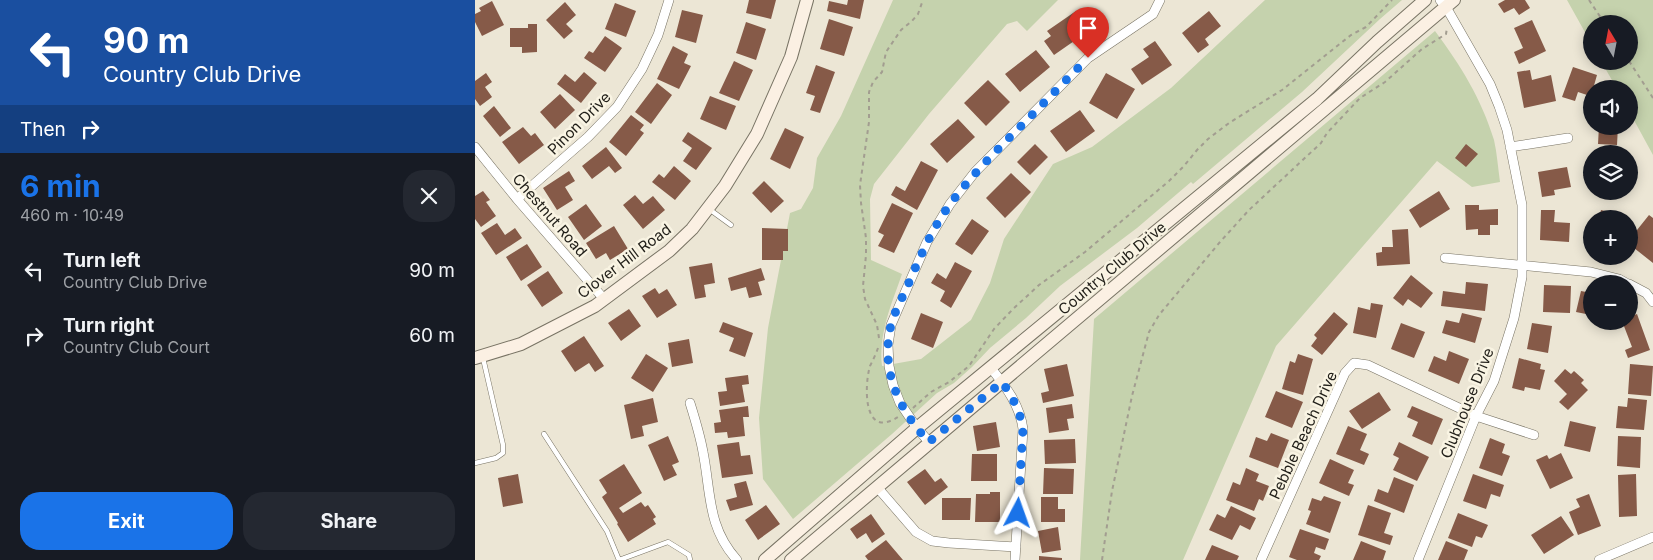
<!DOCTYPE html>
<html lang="en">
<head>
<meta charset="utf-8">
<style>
	body { margin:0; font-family:Inter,sans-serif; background:#242831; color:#f1f3f6; height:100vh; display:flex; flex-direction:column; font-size:19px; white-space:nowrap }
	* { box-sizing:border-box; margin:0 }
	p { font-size:16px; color:#9ea1a6 }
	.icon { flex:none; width:28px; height:28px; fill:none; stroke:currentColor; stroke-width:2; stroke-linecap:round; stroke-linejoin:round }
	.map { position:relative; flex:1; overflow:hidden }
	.side { display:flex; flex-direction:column; background:#171b24; width:475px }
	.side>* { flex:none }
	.hud { background:#1a4fa0; color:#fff; overflow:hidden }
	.needle { width:32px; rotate:350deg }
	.buttons { position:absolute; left:1108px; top:15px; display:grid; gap:10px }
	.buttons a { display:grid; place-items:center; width:55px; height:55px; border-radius:50%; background:#171b24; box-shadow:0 2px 12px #0003; font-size:25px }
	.pin { position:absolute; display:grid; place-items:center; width:42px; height:42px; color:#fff; margin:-51px -21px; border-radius:50% 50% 50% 0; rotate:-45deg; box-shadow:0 0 5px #0007 }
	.pin .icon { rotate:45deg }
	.me { position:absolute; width:55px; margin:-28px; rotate:4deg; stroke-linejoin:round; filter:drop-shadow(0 0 4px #0008) }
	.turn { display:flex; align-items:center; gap:18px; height:105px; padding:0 20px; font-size:22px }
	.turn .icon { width:65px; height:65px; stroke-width:2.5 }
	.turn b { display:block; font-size:35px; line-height:42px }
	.then { display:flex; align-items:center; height:48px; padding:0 20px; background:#0003; gap:10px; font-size:19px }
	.round { display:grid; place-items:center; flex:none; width:52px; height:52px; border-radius:20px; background:#242831 }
	.head { display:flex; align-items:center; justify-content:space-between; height:85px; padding:0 20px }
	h1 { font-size:30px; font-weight:700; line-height:38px; color:#1a73e8 }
	.action { display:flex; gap:10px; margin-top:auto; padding:10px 20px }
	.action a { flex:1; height:58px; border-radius:20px; background:#1a73e8; color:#fff; font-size:20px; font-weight:700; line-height:58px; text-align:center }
	.action a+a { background:#242831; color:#f1f3f6 }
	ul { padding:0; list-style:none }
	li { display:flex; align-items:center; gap:15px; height:65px; padding:0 20px }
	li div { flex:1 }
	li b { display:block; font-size:19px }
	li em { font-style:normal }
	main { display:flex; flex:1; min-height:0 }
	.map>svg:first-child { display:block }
	.green { fill:#c5d2ad }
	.building { fill:#865a48 }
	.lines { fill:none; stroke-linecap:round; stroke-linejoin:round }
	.lane-casing { stroke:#787364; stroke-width:5.5 }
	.street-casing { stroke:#787364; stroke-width:10 }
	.secondary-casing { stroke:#787364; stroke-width:14 }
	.path { stroke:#a29d90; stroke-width:2; stroke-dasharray:4 4; stroke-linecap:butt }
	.lane { stroke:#fff; stroke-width:4.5 }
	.street { stroke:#fff; stroke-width:9 }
	.secondary { stroke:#fbf0e3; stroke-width:12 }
	.route { stroke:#1a73e8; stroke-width:9; stroke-dasharray:0 16.2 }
	.labels { text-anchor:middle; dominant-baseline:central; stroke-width:5; stroke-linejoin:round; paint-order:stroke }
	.street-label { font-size:15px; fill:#201e18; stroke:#f9f4e3 }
</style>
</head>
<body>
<main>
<section class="side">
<div class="hud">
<div class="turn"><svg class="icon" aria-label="left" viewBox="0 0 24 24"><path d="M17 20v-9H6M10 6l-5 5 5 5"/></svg><div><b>90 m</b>Country Club Drive</div></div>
<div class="then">Then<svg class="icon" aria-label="right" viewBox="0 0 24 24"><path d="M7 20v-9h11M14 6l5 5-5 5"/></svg></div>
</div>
<div class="head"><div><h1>6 min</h1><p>460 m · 10:49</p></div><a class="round"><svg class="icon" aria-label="close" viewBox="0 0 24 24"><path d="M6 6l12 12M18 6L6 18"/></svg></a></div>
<ul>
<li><svg class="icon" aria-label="left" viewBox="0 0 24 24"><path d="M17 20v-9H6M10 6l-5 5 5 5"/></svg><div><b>Turn left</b><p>Country Club Drive</p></div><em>90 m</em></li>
<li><svg class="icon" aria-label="right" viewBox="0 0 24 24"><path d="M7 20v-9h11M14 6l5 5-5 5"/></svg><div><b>Turn right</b><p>Country Club Court</p></div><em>60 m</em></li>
</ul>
<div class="action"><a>Exit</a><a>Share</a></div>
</section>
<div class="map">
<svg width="1178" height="560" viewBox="0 0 1178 560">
	<rect width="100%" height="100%" fill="#ece6d5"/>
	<path class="green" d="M418 0H583L552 31 542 21 532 24 454 114 399 184 395 199 396 260 427 274C417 303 403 334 407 366L446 359 496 320 515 283 529 239 578 164 617 147 696 88 790 0H927L905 19 827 92 718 184 716 182 662 228 585 286 551 318 515 348 497 367 479 383 462 393 417 434 318 519 288 479 284 418 293 328 315 213 326 209 338 188 342 158 366 116Z
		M1092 0H1178V155L1154 111V89H1142L1126 61H1154V24H1116V43Z
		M960 31C986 66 1006 98 1019 140 1022 153 1023 168 1025 182L997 187 962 161 801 346 708 560H605L619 319Z"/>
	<path class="building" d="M274 0H301L296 19 271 13Z
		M373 0H389L385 19 352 11 354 1 372 5Z
		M1030 0H1050L1055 8 1044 15 1039 8 1029 13 1023 4Z
		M17 1 29 25 7 36 0 22V14L6 11 4 8Z
		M90 2 101 15 91 24 98 31 89 39 71 20Z
		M140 3 161 11 151 37 130 29Z
		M207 10 228 15 221 43 200 37Z
		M601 11 615 30 579 55 569 41 576 36 572 31Z
		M734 11 746 26 730 39 734 45 723 53 707 33Z
		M354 19 378 27 369 56 345 49Z
		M1057 20 1071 51 1044 64 1039 52 1048 48 1039 28Z
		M271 22 291 29 281 60 261 53Z
		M53 24H62V52L47 53V47H35V28H53Z
		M130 36 147 48 130 72 109 58 114 51 118 53Z
		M680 41 697 65 667 85 656 69 674 57 668 49Z
		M198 46 213 54 209 63 216 66 204 89 182 79Z
		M561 50 575 67 545 92 530 74Z
		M259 61 278 70 264 101 244 93Z
		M341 65 360 72 345 113 335 110 340 96 331 93Z
		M1098 67 1122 75 1118 89H1116L1115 96 1103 92 1100 101 1087 97Z
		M1055 70 1057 80 1076 75 1081 101 1049 108 1042 72Z
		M109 72 122 83 106 103 82 84 90 74 100 82Z
		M11 73 17 82 10 87 17 97 5 106 0 99V81Z
		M631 73 660 89 642 119 614 103Z
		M513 80 535 102 511 126 489 103Z
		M182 83 197 95 176 124 160 112Z
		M85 94 100 110 80 129 65 112Z
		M235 96 261 106 251 130 225 119Z
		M19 106 36 128 25 137 8 116Z
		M605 110 620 131 591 152 575 131Z
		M156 115 169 125 165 130 169 133 151 156 134 142Z
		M483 119 500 137 472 163 455 144Z
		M1124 126H1143L1142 145 1123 144Z
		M48 127 56 136 60 133 69 145 44 164 27 142Z
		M310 128 329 137 315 169 295 159Z
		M213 132 237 148 221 170 208 161 217 148 207 141Z
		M560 144 573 157 555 175 542 162Z
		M991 144 1003 154 991 167 980 158Z
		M131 147 147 168 140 173 134 166 117 179 107 166Z
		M446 161 463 170 442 210 416 195 421 186 430 191Z
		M199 166 216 181 200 200 177 182 184 174 189 178Z
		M1092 167 1096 187 1079 190 1080 195 1067 197 1063 172Z
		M1116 169V187L1108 175Z
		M94 171 100 181 90 187 98 200 82 210 68 188Z
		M536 173 556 192 530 218 511 198Z
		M289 181 309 201 296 213 277 193Z
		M8 191 15 200 11 202 21 216 6 227 0 219V196Z
		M964 191 975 209 945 228 934 210Z
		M160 195 168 204 178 196 190 210 168 229 148 205Z
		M417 203 438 213 419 253 403 246 409 235 403 232Z
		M111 204 127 226 109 240 93 217Z
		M990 205H1004V210L1023 209V225H1015V235H1003V229L991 230Z
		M1066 210H1080L1079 222 1095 223 1094 242 1065 240Z
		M1126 210 1139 213 1137 219H1124Z
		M1174 215 1178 218V263L1154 244V240Z
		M497 219 514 231 497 255 480 244Z
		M22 223 30 235 40 228 47 238 21 255 6 233Z
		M139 226 153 249 135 260 131 253 121 259 111 243Z
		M287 228 313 229V251H308V260H287Z
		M933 229 935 264 902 266 901 253 907 252V247H918L917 230Z
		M52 244 67 267 46 281 31 257Z
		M480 262 497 271 476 308 465 301 470 291 456 283 462 273 471 279Z
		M237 263 240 283 229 285 231 297 220 299 214 267Z
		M286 268 290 280 283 282 287 295 274 298 271 287 256 291 253 278Z
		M73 271 88 293 67 307 52 285Z
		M936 275 958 293 946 308 933 299 928 306 918 298Z
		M991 282 1013 284 1010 311 966 306 968 291 990 294Z
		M1069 285 1096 286 1095 313 1068 312Z
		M180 288 184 294 192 289 202 305 182 318 167 296Z
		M1106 291 1116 293V315L1101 312Z
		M896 303 908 305 901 338 878 333 883 307 895 310Z
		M154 309 166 326 146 341 133 323Z
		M859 312 873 324 847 355 836 346 842 338 839 335Z
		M446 313 468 322 458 348 436 339Z
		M987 313 1007 318 1000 343 967 333 971 320 984 323Z
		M1162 314 1175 350 1153 358 1150 350 1157 347 1147 321H1154V317Z
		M248 322 278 333 270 357 254 351 259 338 244 332Z
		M926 323 950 332 939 358 916 349Z
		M1057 323 1077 326 1073 353 1052 349Z
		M109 336 129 366 120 372 114 363 100 372 86 351Z
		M214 339 218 363 197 367 193 343Z
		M974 351 994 359 984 384 953 371 959 356 971 361Z
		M171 354 193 368 178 392 156 378Z
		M823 354 838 359 828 395 807 389 815 361 820 363Z
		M1044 358 1066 364 1065 369 1070 370 1065 390 1050 387 1049 391 1037 388Z
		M592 364 599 396 568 403 566 393 574 391 569 369Z
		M1155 364 1178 366 1176 396 1153 394Z
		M1090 369 1096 374 1099 371 1109 380 1106 383 1113 390 1093 410 1084 402 1092 394 1079 381Z
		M273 375 274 384 267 385 270 402 245 406 243 392 252 391 250 378Z
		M801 391 828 402 817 428 790 417Z
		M904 392 916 410 887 429 874 411Z
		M178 398 183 422 167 426 169 436 156 439 149 405Z
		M1153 398 1172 400 1169 430 1141 428 1143 406 1152 407Z
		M597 404 599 418 592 419 594 430 574 433 571 408Z
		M273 406 274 417H268L270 436 253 438 252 432 240 433 239 423 246 422 244 410Z
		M937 406 968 419 957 445 937 436 943 422 932 417Z
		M1095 421 1121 427 1115 452 1089 446Z
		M521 422 525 447 502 451 498 426Z
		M873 426 892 434 885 450 894 454 889 465 861 454Z
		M796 433 814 440 803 468 774 457 781 437 792 441Z
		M193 436 204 462 197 465 202 475 189 481 173 445Z
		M1143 436 1166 437 1165 468 1142 466Z
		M1015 438 1030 444 1027 453 1035 456 1027 476 1004 468Z
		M600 439 601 463 570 464 569 440Z
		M264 442 266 456 275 455 278 474 247 478 242 445Z
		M924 442 954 457 942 481 918 470 924 458 918 455Z
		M1086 453 1098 478 1075 489 1061 460 1072 455 1074 459Z
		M497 454H522V481H496Z
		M855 459 879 470 873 483 879 485 874 496 844 483Z
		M149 464 167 493 144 508 148 513 166 502 170 507 173 505 181 517 178 519 181 524 153 542 142 524 143 523 127 497 132 493 124 480Z
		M569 468 599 469 598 494H568Z
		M771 468 784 474 781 481 794 486 788 501 784 499 779 511 751 500 758 482 765 485Z
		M450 469 460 482 466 478 473 487 450 505 432 482Z
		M43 474 48 503 28 507 23 478Z
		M998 474 1029 485 1025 497 1016 494 1011 509 988 501Z
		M1161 474 1162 516 1144 517 1143 475Z
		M919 477 939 485 929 513 899 501 903 489 913 493Z
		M271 481 278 505 255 511 251 500 262 497 259 484Z
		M515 492H525V522H500L501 494H515Z
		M1114 494 1126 526 1103 535 1094 512 1105 507 1101 499Z
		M849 496 866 502 855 533 831 524 836 511 833 510 837 498 846 501Z
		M566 497H583V509H590V522H566Z
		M467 498H496L495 520H467Z
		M291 505 305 524 283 540 270 520Z
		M893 505 916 513 909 533 918 536 915 545 883 535Z
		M756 506 781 518 775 530 765 525 757 540 734 530 742 514 750 518Z
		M983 513 1013 525 1007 538 1001 536 997 547 973 538Z
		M396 514 410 534 397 543 391 533 382 539 375 529Z
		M1086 516 1099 535 1069 554 1056 535Z
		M583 527 586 550 567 553 563 531Z
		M825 529 854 539 850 550 841 547 839 553 846 556 844 560H822L814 557Z
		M411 540 428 560H393L390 556Z
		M886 541 911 551 908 560H878Z
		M971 541 993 550 989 560H963Z
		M737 545 764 556 762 560H730Z
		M564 556 587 558V560H564Z"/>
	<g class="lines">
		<defs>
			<path id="lane" d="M234 209 256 225
				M69 434 132 531 144 560
				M0 463 21 458 28 453V445L8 358
				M144 560 193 542 214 555 215 560"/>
			<path id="street" d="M0 147 42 199 129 299
				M1035 147 1093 138
				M42 199 113 137 142 107 167 69 183 35 194 0
				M970 258 1116 272 1144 279 1153 284
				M1154 284 1171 293 1178 302
				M516 368C531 387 545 405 548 429L540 560
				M215 403C220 419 225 435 228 452 236 492 232 527 262 560
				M454 442 442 428 425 403 418 385 414 366 413 345 416 325 452 242 475 204 500 172 613 58 678 14 685 0
				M402 487 441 532 457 541 474 543 541 547
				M786 560 870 373 879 363 893 365 1001 416 1059 435
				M943 560 1001 416 1019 381 1039 318 1047 277V205L1032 130 1024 106 1015 84 971 7 965 0
				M1124 560 1178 537"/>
			<path id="secondary" d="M0 358 46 344 120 306 194 251 217 229 250 186 282 134 316 57 332 0
				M290 560 442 428 842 99 902 42 950 0
				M316 560 979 0"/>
		</defs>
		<use href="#lane" class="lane-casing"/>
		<use href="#street" class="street-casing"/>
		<use href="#secondary" class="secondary-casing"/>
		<path class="path" d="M1114 0 1130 24
			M1154 61 1178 98
			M404 338 402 325 390 299 388 286 391 255V238L386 203 385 185 394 122V92L398 82 407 72 411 52 426 30 437 21 443 14 448 0
			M403 348C401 354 398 360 395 366 391 379 388 416 404 422 411 424 418 420 423 417
			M438 408 456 392 474 382 494 366 519 329 538 309 564 285 610 252 694 181 709 166 722 150 733 139 754 123 807 90 876 35 891 27 917 0
			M627 560 637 491 657 396 674 332 684 315 745 242 774 210 846 143 852 133 885 98 910 82 947 49 971 34 972 28"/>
		<use href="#lane" class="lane"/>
		<use href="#street" class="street"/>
		<use href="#secondary" class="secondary"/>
	</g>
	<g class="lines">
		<path class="route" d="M543 513 548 429C545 411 538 398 527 382L454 442C424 410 405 371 416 325 420 310 429 295 435 280 447 253 458 227 476 203 496 176 520 152 544 128 567 105 590 81 613 58"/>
	</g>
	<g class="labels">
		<g class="street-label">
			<text transform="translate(104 123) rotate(-45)">Pinon Drive</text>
			<text transform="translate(75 215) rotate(49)">Chestnut Road</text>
			<text transform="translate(149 261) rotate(-37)">Clover Hill Road</text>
			<text transform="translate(637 268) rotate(-40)">Country Club Drive</text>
			<text transform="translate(992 403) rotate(-68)">Clubhouse Drive</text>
			<text transform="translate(828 435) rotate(-65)">Pebble Beach Drive</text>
		</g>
	</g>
</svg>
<div class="buttons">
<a><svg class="needle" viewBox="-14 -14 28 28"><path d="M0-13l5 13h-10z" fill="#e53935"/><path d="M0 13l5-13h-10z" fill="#9ea1a6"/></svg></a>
<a><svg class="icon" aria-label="sound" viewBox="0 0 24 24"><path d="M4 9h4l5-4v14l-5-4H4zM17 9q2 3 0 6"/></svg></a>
<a><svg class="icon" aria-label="layers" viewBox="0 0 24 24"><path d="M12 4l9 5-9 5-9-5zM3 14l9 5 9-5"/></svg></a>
<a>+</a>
<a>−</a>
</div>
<div class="pin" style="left:613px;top:58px;background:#d93025"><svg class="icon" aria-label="arrive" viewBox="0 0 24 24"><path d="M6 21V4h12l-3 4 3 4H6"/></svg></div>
<svg class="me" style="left:543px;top:513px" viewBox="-20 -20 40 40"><path d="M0-17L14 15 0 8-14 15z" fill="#1a73e8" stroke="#fff" stroke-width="4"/></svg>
</div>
</main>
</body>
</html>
